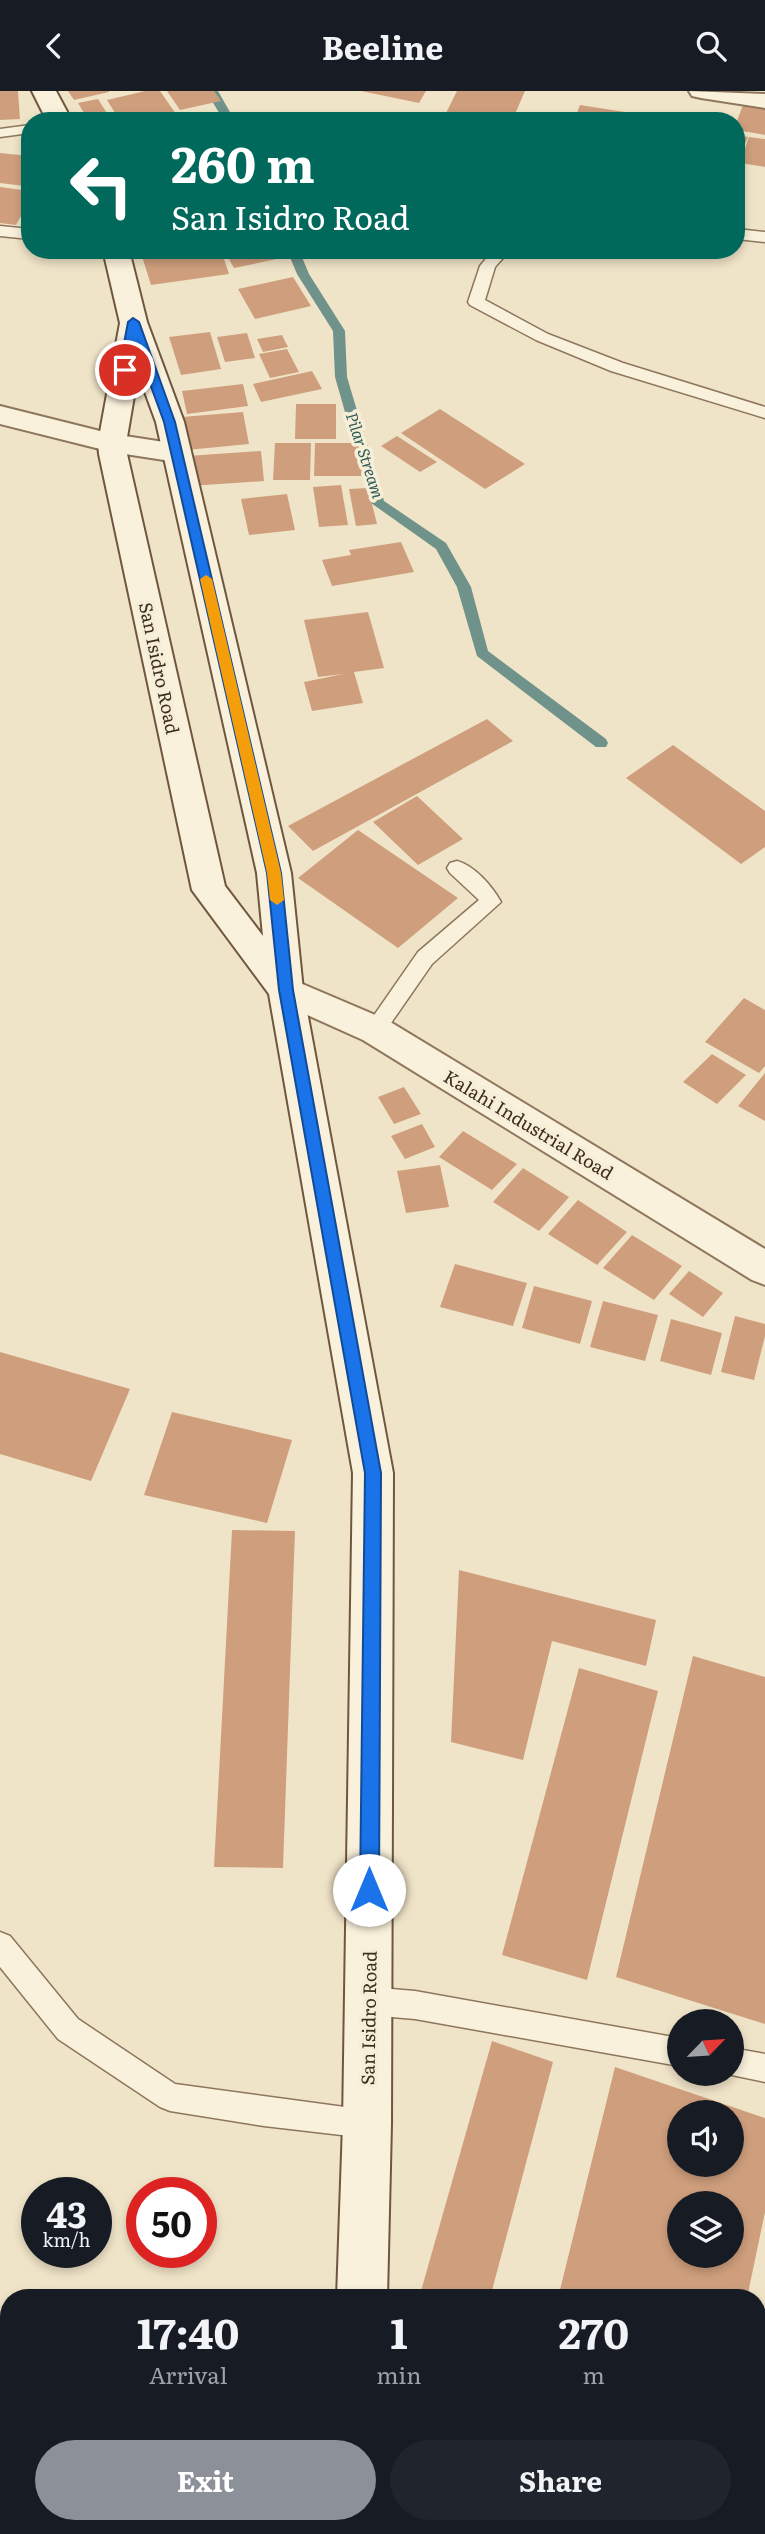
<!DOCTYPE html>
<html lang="en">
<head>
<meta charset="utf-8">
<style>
	body { margin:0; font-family:Literata,serif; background:#20242c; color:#f1f3f6; height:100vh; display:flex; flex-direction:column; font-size:26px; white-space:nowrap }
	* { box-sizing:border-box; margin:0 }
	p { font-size:23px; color:#9ea1a6 }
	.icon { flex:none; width:38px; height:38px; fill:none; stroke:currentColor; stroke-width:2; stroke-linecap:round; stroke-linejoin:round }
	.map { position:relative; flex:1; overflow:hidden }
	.panel { position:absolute; left:0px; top:2198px; width:766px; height:245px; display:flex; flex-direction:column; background:#171b24; border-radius:28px 28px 0 0; box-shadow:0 4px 10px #0003 }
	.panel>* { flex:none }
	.top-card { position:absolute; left:21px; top:21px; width:724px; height:147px; border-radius:28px; box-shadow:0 4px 10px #0003; background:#00695c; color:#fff; overflow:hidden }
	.needle { width:46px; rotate:65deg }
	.controls { position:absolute; left:667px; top:1918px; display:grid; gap:14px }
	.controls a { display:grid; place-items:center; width:77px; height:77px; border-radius:50%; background:#171b24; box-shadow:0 4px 10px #0003; font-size:35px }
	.speed { position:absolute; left:21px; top:2086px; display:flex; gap:14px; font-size:35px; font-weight:700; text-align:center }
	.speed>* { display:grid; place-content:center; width:91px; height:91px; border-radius:50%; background:#171b24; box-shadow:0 4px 10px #0003; line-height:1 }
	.speed small { font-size:18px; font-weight:400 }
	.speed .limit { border:10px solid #d22; background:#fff; color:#111 }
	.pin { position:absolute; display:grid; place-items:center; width:60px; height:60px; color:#fff; margin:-30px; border:4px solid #fff; border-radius:50%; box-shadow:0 2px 7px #0007 }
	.me { position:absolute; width:77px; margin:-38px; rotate:0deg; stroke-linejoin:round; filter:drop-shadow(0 0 5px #0008) }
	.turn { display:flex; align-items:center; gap:24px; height:147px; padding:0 35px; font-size:32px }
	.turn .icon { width:91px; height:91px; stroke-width:2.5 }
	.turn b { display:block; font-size:49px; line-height:60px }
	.eta { display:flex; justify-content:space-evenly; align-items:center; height:119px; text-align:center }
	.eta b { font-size:42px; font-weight:700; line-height:49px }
	.action { display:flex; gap:14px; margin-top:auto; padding:14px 35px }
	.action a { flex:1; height:80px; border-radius:42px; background:#8c9099; color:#fff; font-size:28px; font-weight:700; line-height:80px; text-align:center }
	.action a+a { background:#20242c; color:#f1f3f6 }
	header { display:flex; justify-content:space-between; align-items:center; height:91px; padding:0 35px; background:#171b24; font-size:32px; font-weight:700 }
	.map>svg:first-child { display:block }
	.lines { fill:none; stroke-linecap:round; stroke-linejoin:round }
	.stream { fill:#6f938a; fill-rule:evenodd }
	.building { fill:#cf9f7d; fill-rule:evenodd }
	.lane-casing { stroke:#8d765c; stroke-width:3 }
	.street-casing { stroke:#8d765c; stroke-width:4 }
	.secondary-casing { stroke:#6f573f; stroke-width:4 }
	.lane { fill:#faf1dc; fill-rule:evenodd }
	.street { fill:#faf1dc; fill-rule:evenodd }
	.secondary { fill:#faf1dc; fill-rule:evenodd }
	.route { fill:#1a73e8; stroke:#114b97; stroke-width:2 }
	.slow { fill:#f59e0b }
	.labels { text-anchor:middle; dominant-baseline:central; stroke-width:7; stroke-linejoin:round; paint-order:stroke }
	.far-water-label { font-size:16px; font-style:italic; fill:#2f5d5a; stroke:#f7eed8 }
	.street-label { font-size:18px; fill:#3d2e20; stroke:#f7eed8 }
</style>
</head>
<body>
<header><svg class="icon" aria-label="back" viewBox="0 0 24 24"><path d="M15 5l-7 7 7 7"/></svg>Beeline<svg class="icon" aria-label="search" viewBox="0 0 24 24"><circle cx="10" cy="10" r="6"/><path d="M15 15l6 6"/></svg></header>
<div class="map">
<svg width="765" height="2443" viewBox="0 0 765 2443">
	<rect width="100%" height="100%" fill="#f0e4c8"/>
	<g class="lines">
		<path class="stream" d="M206 0H218L235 30H224Z
			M287 159H299L309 183 345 240 347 286 384 410 446 452 471 496 488 560 606 648 608 652 606 656H596L477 565 457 496 436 458 371 412 335 286 333 240 297 183Z"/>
	</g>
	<path class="building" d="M0 0H18L20 28 0 29Z
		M68 0H109V1L74 9Z
		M145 0H160L176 23 147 30H120L107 9Z
		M167 0H214L221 10 180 19Z
		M361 0H426L419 12Z
		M457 0H525L512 30H493L446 22Z
		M98 8 110 27 89 30 78 12Z
		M744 11 765 14V44L737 39V30Z
		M580 14 644 24 642 30H574Z
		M737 44 748 46 737 72Z
		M749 46 765 48V76L740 72Z
		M0 62 30 65V83L24 95 0 92Z
		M0 96 30 100V109L16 134 0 132Z
		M140 159H186L187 162 221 159 229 183 151 194Z
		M224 159H272L277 168 234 177Z
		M293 186 311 215 255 228 238 198Z
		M210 241 221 278 181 284 169 246Z
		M247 242 255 267 225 271 217 246Z
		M282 244 288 256 263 261 257 248Z
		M287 258 299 281 270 287 259 263Z
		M312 280 322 298 261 311 253 293Z
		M243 293 248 315 187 323 182 300Z
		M296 313H336V348H295Z
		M440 318 525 373 485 398 401 342Z
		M243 321 249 353 187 359 182 326Z
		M397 345 437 371 420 381 381 355Z
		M275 352H311L310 389H273Z
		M315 352H365L364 385H314Z
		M261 360 264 390 190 395 187 365Z
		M341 394 348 434 319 436 313 396Z
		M368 397 377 433 356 435 349 398Z
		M287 403 295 439 249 444 241 408Z
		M401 451 414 481 332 495 322 469 351 464 349 459Z
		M368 521 384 577 354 581 363 612 312 620 304 591 343 583 318 586 304 529Z
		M487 628 513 650 313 760 288 735Z
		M673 654 765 720V756L741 773 626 687Z
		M417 705 463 748 418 774 373 731Z
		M358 739 458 807 398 857 298 787Z
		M744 907 765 919V975L759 982 705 951Z
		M712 963 746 984 717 1013 683 991Z
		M765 982V1030L738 1015Z
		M404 996 421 1023 394 1033 378 1006Z
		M422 1033 435 1056 405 1068 391 1045Z
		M463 1040 517 1073 492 1099 439 1066Z
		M440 1074 449 1116 406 1122 397 1080Z
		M523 1077 569 1106 539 1140 493 1111Z
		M578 1109 627 1141 597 1174 548 1143Z
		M632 1144 682 1175 654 1209 603 1177Z
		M455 1173 527 1192 513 1235 440 1216Z
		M689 1180 723 1202 703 1226 669 1203Z
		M534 1195 592 1210 580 1253 522 1237Z
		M603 1210 658 1224 645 1270 590 1256Z
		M735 1225 765 1233V1245L754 1289 721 1281Z
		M671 1228 722 1242 711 1284 660 1270Z
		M0 1261 130 1298 91 1390 0 1363Z
		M172 1321 292 1349 267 1432 144 1404Z
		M232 1439 295 1440 283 1777 214 1776Z
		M459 1479 656 1529 646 1575 552 1550 523 1669 451 1651Z
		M693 1565 765 1586V1933L616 1886Z
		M579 1577 658 1600 587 1889 502 1864Z
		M492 1950 553 1971 490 2207H419Z
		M615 1976 765 2027V2121L747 2207H558ZM679 2021H732V2074H679ZM679 2112H732V2165H679Z
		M419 2434H491L515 2443H419Z
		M656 2434H700L698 2443H678Z"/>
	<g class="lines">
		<defs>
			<path id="lane" d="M30 34V42L0 46V38Z
				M0 135 30 138V148L0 145Z
				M737 138 765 141V151L737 148Z
				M493 159H510L495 176 485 209 548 243 623 272 765 316V327L611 280 536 249 470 214 468 211 480 175Z
				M457 770C475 775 492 795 501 811L432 873 382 945 375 947 368 945 365 939 368 933 418 861 479 809 450 782 447 777 450 772Z
				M0 1841 10 1845 78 1928 175 1993 367 2019 377 2023 381 2033 377 2043 367 2047 264 2035 170 2020 160 2016 58 1948 0 1876Z
				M368 1896 415 1900 679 1947V1975L415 1928 368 1924 358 1920 354 1910 358 1900Z
				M732 1957 765 1963V1991L727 1983H732Z
				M0 2266 9 2269V2299L0 2296Z"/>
			<path id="street" d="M689 0 765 3V17L701 7 692 5Z
				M0 315 112 343 177 353 187 356 191 362 187 368 177 371 112 361 0 333Z
				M286 886 387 929 765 1158V1194L752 1189 363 949 274 909 269 899 274 889Z"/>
			<path id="secondary" d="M32 0H56L72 30H47Z
				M103 159H129L147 231 184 331 291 782 303 899 393 1382 391 2033 387 2207H337L343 2033 353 1382 269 903 192 799 99 363 98 352 120 232ZM138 282 156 331 257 782 263 845 225 795 127 363 126 352Z
				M329 2434H381V2443H329Z"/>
		</defs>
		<use href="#lane" class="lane-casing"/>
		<use href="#street" class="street-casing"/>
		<use href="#secondary" class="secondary-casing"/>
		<use href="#lane" class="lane"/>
		<use href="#street" class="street"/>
		<use href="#secondary" class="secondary"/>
	</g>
	<path class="route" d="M133 227 139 231 175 331 281 782 293 899 381 1382 379 1799 376 1806 369 1808 363 1806 360 1799 365 1382 279 899 267 782 164 331 135 252 131 279 125 283 119 279 128 231Z"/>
	<path class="slow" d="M206 484 212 488 281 782 284 809 277 814 270 809 267 782 200 488Z"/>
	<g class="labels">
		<g class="far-water-label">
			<text transform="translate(366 364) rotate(72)">Pilar Stream</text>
		</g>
		<g class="street-label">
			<text transform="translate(160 577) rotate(78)">San Isidro Road</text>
			<text transform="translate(529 1033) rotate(31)">Kalahi Industrial Road</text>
			<text transform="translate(368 1927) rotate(-89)">San Isidro Road</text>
		</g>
	</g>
</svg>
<div class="controls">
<a><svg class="needle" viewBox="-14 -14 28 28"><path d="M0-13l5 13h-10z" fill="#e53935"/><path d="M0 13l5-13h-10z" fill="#9ea1a6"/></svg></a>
<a><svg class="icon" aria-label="sound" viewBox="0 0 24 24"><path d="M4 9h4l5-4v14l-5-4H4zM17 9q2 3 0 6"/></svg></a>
<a><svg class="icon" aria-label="layers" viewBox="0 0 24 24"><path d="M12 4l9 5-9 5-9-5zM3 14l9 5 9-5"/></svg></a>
</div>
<div class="speed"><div>43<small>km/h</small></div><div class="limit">50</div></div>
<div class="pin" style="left:125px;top:279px;background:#d93025"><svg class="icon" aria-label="arrive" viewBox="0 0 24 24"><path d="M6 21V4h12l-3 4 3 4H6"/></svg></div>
<svg class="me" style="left:369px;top:1799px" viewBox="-20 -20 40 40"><circle r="19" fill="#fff"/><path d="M0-13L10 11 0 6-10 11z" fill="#1a73e8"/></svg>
<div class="top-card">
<div class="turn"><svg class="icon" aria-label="left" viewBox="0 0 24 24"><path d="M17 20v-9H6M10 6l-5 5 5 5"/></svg><div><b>260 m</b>San Isidro Road</div></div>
</div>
<section class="panel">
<div class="eta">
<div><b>17:40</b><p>Arrival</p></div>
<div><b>1</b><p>min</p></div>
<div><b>270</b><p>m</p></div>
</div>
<div class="action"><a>Exit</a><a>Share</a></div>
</section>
</div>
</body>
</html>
